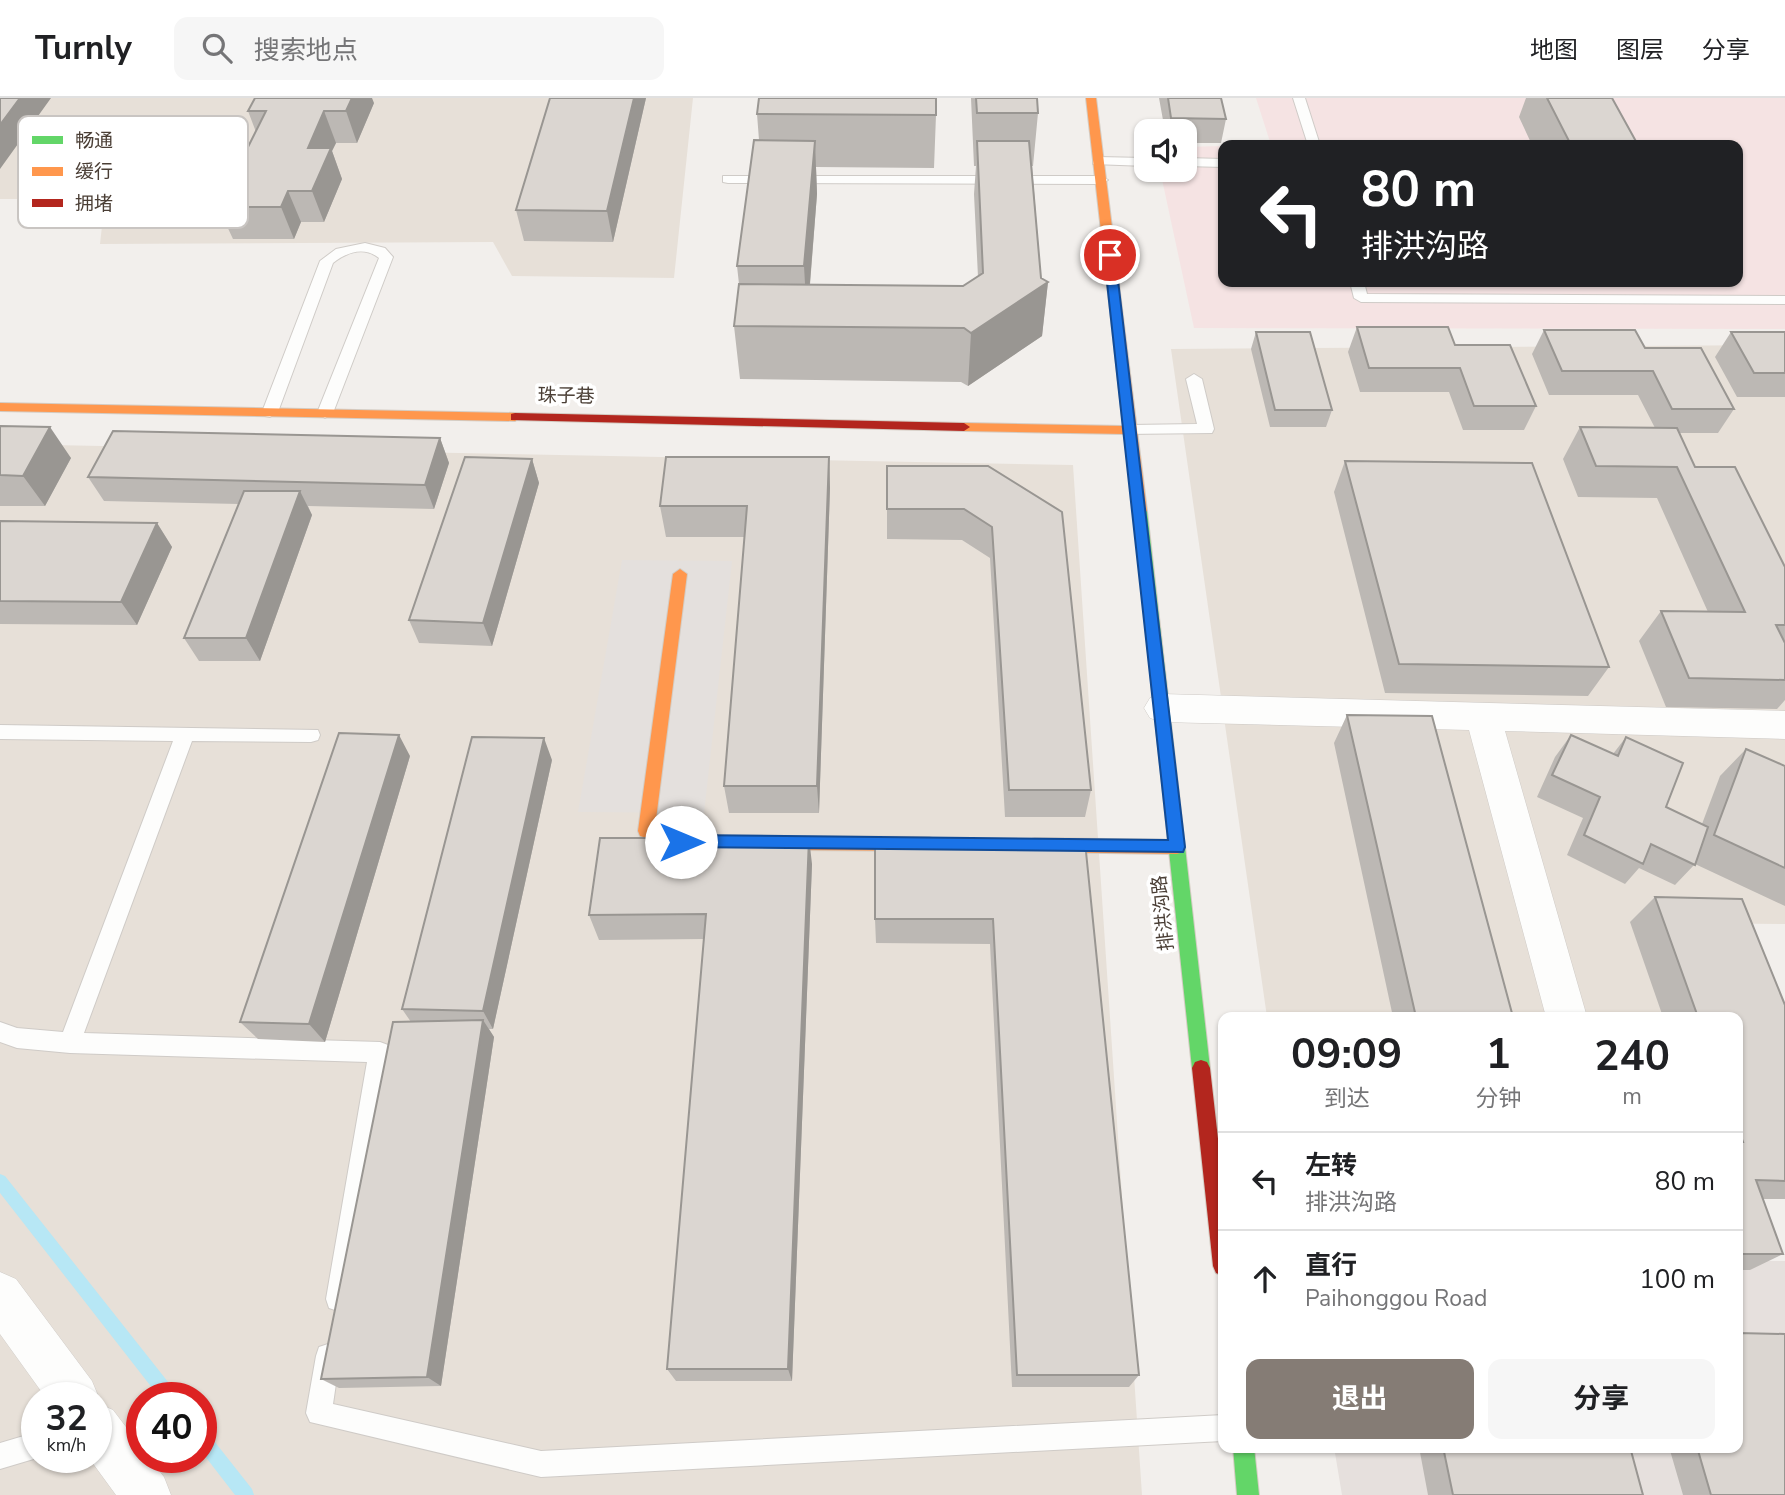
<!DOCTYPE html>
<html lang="zh">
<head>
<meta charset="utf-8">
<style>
	body { margin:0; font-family:"Nunito Sans","Noto Sans SC",sans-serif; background:#f6f6f6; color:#202124; height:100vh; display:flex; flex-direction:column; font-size:26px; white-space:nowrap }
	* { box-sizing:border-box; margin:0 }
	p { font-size:23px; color:#757577 }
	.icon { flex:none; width:38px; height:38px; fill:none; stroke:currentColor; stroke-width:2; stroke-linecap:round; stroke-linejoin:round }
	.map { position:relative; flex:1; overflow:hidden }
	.details { position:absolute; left:1218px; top:914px; width:525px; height:441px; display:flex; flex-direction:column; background:#fff; border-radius:14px; box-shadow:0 2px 5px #0004 }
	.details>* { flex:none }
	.guide { position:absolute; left:1218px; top:42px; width:525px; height:147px; border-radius:14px; box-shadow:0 2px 5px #0004; background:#202124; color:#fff; overflow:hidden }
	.buttons { position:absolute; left:1134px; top:21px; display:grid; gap:14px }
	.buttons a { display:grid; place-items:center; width:63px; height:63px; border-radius:14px; background:#fff; box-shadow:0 2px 5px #0004; font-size:35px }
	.speed { position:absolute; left:21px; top:1284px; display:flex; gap:14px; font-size:35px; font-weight:700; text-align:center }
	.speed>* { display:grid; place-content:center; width:91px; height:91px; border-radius:50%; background:#fff; box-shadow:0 2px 5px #0004; line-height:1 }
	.speed small { font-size:18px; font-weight:400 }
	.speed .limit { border:10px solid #d22; background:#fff; color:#111 }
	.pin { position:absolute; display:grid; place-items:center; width:60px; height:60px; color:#fff; margin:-30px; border:4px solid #fff; border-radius:50%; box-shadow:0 2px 7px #0007 }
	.me { position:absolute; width:77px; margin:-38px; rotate:90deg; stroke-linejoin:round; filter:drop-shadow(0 0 5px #0008) }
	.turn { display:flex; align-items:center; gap:24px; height:147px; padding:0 28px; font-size:32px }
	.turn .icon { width:91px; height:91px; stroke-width:2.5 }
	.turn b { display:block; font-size:49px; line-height:60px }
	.eta { display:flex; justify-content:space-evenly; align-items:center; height:119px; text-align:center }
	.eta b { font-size:42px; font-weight:700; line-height:49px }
	.button { display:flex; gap:14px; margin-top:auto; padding:14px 28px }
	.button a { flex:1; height:80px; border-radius:14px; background:#857c75; color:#fff; font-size:28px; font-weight:700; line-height:80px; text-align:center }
	.button a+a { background:#f6f6f6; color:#202124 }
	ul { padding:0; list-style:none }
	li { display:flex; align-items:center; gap:21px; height:98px; padding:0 28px; border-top:2px solid #e0e0e0 }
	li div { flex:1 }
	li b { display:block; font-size:26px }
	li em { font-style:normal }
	header { display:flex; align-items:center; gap:42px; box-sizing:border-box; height:98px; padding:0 35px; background:#fff; border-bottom:2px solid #e0e0e0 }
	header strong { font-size:33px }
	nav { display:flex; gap:38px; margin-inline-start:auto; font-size:24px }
	.search { width:490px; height:63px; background:#f6f6f6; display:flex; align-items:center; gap:18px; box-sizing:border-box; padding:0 24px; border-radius:14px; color:#757577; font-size:26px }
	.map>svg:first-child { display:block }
	.residential { fill:#e7e0d8; fill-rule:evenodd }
	.industrial { fill:#e6e0dd }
	.medical { fill:#f5e3e3 }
	.parking { fill:#e4e0dd }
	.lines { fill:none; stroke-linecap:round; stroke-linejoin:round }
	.stream { fill:#b7e7f5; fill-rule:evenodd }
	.lane-casing { stroke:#cfcbc7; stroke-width:2 }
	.street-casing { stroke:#cfcbc7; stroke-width:1 }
	.fast-casing { stroke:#d4ccc3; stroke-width:2 }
	.slow-casing { stroke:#d4ccc3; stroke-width:2 }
	.jam-casing { stroke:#d4ccc3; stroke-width:2 }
	.lane { fill:#fdfdfc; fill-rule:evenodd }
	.street { fill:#fdfdfc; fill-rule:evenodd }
	.fast { fill:#63d668; fill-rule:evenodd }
	.slow { fill:#ff974d; fill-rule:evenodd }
	.jam { fill:#b3261e; fill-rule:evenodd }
	.wall { fill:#bcb8b4 }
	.shaded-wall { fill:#999692 }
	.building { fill:#dbd6d1; stroke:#999692; stroke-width:2 }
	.route { fill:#1a73e8; stroke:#114b97; stroke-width:2 }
	.labels { text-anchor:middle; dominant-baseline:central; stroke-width:7; stroke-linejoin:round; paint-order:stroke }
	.street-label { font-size:19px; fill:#4a3e35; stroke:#fff }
	.key { fill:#fff; stroke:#c9c5c2; stroke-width:2 }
	.key-label { font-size:19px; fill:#4a3e35 }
</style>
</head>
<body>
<header>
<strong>Turnly</strong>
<div class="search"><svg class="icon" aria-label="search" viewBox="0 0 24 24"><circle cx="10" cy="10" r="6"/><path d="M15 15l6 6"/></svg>搜索地点</div>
<nav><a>地图</a><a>图层</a><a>分享</a></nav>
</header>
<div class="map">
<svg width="1785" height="1397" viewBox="0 0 1785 1397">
	<rect width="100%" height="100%" fill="#f2efec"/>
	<path class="residential" d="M0 0H693L674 180 512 178 493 144 100 146 105 101H0Z
		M1785 247V826L1680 825 1710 919H1267L1171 251Z
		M0 346 1073 367 1142 1397H0ZM37 1300H96V1360H37ZM142 1300H201V1360H142Z"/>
	<path class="industrial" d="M1738 1163H1785V1397H1342L1334 1349H1738Z"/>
	<path class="medical" d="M1256 0H1785V231L1194 230 1160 72H1185V49L1223 48V184H1738V47H1271Z"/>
	<path class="parking" d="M622 462 732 463 704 715 578 714Z"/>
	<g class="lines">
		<path class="stream" d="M0 1076 5 1078 176 1294 178 1300H160L0 1095Z
			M201 1332 207 1334 252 1391 254 1397H235L201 1353Z"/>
		<defs>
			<path id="lane" d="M1293 0H1305L1320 47H1308Z
				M1098 59 1146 60V68L1093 66V60Z
				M1185 60 1223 61V69L1185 68Z
				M723 78H1101L1108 82 1101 86 728 85 723 84Z
				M365 145 385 150 393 159 333 315 325 320 317 315 379 160C364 148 347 154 333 165L278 314 270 319 265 318 262 314 320 163 336 151Z
				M1350 184H1364L1367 196 1785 198V206L1361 204 1354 200Z
				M1194 276 1202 281 1214 331 1212 335 1125 336 1123 332 1131 327 1197 326 1186 281Z
				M0 627 318 632 320 637 318 642 311 644 192 643 84 935 380 944 388 947 391 954 347 1210 338 1213 329 1210 326 1201 367 964 70 955 17 950 0 944V924L17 930 63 934 173 643 0 641Z
				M328 1246 337 1249 340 1258 333 1306 541 1353 1223 1317V1343L541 1379 310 1324 306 1315 316 1258 319 1249Z
				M37 1334V1360L0 1371V1345Z"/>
			<path id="street" d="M1162 596 1785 613V641L1505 633 1587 919H1546L1469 632 1162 624 1150 620 1144 610 1150 600Z
				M0 1174 16 1181 92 1283 99 1300 97 1305 113 1312 142 1350V1360H149L164 1379 171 1397H116L89 1360H96V1300H46L0 1236Z"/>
			<path id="fast" d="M1140 408 1147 413 1210 970 1207 976 1201 978 1195 976 1192 970 1133 413Z
				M1233 1349H1254L1259 1397H1237Z"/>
			<path id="slow" d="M1086 0H1096L1147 413 1140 418 1133 413 1124 336 964 333 958 329 964 325 1123 328Z
				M0 305 515 315 521 319 515 323 0 313Z
				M680 471 687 476 655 729 681 737 929 739 935 741 937 746 935 751 929 753 681 751 640 738 638 733 673 476Z
				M1035 740 1177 742 1183 744 1185 749 1183 754 1177 756 1035 754 1029 752 1027 747 1029 742Z"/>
			<path id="jam" d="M515 315 964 325 970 329 964 333 511 322V316Z
				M1201 962 1207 964 1210 970 1223 1085V1178L1216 1175 1213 1168 1192 970 1195 964Z"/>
		</defs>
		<use href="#lane" class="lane-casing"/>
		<use href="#street" class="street-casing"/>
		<use href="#fast" class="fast-casing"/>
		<use href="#slow" class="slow-casing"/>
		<use href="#jam" class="jam-casing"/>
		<use href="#lane" class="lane"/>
		<use href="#street" class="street"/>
		<use href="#fast" class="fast"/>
		<use href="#slow" class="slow"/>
		<use href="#jam" class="jam"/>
	</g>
	<path class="wall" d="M550 0H646L613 144 524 143 516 112Z
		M971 0H1037L1038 15 1033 68H1032L1041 180 1048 184 1042 238 968 288 961 284 740 281 734 228 739 186 737 168 759 42 757 16 936 17 934 70 816 69 817 96 810 187 963 188 978 179 974 96 976 68H974Z
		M1159 0H1221L1226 21 1221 45H1185V33H1165Z
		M1526 0H1612L1638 47H1532L1519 19Z
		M374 5 357 45H336L332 53 342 81 324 124H301L294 141H233L225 124H221L207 93 248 49 256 34 248 13Z
		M1357 229 1455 247 1536 308 1524 332H1463L1449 294H1360L1348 254Z
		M1544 232 1645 250 1734 311 1718 335H1679L1695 369 1785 469V602L1777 611 1666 609 1639 543 1661 513 1708 514 1657 400 1578 399 1563 361 1580 329 1655 330 1638 297H1549L1532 256Z
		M1256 234 1332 312 1326 329H1270L1251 251Z
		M1731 234H1785V299H1737L1715 259Z
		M0 328 71 360 45 408H0Z
		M440 340 449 365 434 411 308 408 312 417 260 563H199L184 540 239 406 104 403 88 379Z
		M829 359 830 390 819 715H729L724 688 745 439H666L660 408Z
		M532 361 539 385 492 548 419 545 409 522Z
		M1345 363 1609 569 1588 598 1385 595 1334 394Z
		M887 368H988L1091 692 1085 719H1005L990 460 962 442 887 441Z
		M0 423 157 425 172 449 137 527 0 526Z
		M1347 617 1513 919H1393L1334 645Z
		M1571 637 1613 656 1626 639 1666 709 1702 726 1720 678 1746 651 1785 668V808L1695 766 1675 787 1639 770 1625 786 1567 757 1583 720 1537 699 1555 659Z
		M410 658 325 944 258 941 240 924Z
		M552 662 493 931H489L494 939 441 1288 339 1290 321 1281 411 924 402 911Z
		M1085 744 1139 1277 1129 1289H1012L990 846 876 845 875 821Z
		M812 766 792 1283H676L667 1271 704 841 599 842 589 817Z
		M1655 799 1785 907V1101H1763L1783 1156 1750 1172H1738V919H1663L1630 824Z
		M1419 1349H1630L1643 1397H1428Z
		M1669 1349H1738L1785 1397H1683Z"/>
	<path class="shaded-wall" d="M20 0H51L0 71V27Z
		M351 0H372L374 5 357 45 346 13Z
		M634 0H646L613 144 607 113Z
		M324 13 336 45 332 53 342 81 324 124 312 93 308 50Z
		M815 43 817 96 807 221 804 168Z
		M288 93 301 124 294 141 281 109Z
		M1048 184 1042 238 968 288 971 235Z
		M50 329 71 360 45 408 23 378Z
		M440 340 449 365 434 411 425 387Z
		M829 359 830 390 819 715 817 688Z
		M532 361 539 385 492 548 483 525Z
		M300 393 312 417 260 563 246 540Z
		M157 425 172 449 137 527 121 504Z
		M399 637 410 658 325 944 309 926Z
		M544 640 552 662 493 931 483 913Z
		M809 740 812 766 792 1283 788 1271Z
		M483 922 494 939 441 1288 427 1279Z"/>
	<path class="building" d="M0 0H20L0 27Z
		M255 0H352L346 13H324L308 50H331L312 93H288L281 109H218L226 93H207L229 50 248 49 266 13H248Z
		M550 0H634L607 113 516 112Z
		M759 0H936V17L757 16Z
		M976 0H1037L1038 15H977Z
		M1168 0H1221L1226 21 1171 20Z
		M1547 0H1612L1638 47H1571Z
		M754 42 815 43 804 168H737Z
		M977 43H1029L1041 180 1048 184 971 235 964 230 734 228 739 186 963 188 983 175Z
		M1357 229H1448L1455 247H1510L1536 308H1474L1460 270H1369Z
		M1544 232H1635L1645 250H1701L1734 311H1672L1653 273H1562Z
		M1256 234H1310L1332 312H1275Z
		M1731 234H1785V275H1754Z
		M0 328 50 329 23 378 0 377Z
		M1580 329 1677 330 1695 369H1735L1785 469V527H1776L1785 545V582L1689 580 1661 513 1745 514 1677 369 1596 368Z
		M113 333 440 340 425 387 88 379Z
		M465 359 532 361 483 525 409 522Z
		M666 359H829L817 688H724L747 408H660Z
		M1345 363 1532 365 1609 569 1399 566Z
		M887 368H988L1062 414 1091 692H1009L992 429 964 411H887Z
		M244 393H300L246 540H184Z
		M0 423 157 425 121 504 0 503Z
		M1347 617 1432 618 1513 919H1416Z
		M339 635 399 637 309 926 240 924Z
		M1571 637 1618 658 1626 639 1683 665 1666 709 1708 729 1695 767 1651 746 1643 766 1584 737 1600 699 1552 677Z
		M472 639 544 640 483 913 402 911Z
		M1746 651 1785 668V770L1714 737Z
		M600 740H809L788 1271H667L706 816 589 817Z
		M875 744H1085L1139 1277H1017L993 821H875Z
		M1655 799 1742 801 1785 907V1083L1756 1082 1783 1156H1738V1044H1743L1738 1030V919H1698Z
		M483 922 427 1279 321 1281 393 924Z
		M1738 1235 1785 1236V1397H1711L1697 1349H1738Z
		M1443 1349H1630L1643 1397H1453Z"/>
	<path class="route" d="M1110 154 1115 157 1185 749 1183 754 676 749 673 744 681 737 1168 742 1104 157Z"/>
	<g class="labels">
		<g class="street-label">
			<text transform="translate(566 298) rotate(1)">珠子巷</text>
			<text transform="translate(1163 815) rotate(-96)">排洪沟路</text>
		</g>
	</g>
	<rect x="18" y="18" width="230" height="112" rx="10" class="key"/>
	<rect x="32" y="38" width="31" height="8" fill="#63d668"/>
	<rect x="32" y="69" width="31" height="9" fill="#ff974d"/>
	<rect x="32" y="101" width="31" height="8" fill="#b3261e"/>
	<g class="key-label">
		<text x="75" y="49">畅通</text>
		<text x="75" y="80">缓行</text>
		<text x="75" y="112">拥堵</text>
	</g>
</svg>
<div class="buttons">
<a><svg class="icon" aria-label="sound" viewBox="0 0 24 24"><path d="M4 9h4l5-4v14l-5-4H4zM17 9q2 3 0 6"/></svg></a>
</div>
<div class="speed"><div>32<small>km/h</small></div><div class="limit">40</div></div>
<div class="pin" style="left:1110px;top:157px;background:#d93025"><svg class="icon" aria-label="arrive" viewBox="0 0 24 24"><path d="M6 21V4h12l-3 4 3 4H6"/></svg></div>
<svg class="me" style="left:681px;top:744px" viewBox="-20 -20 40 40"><circle r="19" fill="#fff"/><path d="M0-13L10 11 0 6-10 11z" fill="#1a73e8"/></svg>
<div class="guide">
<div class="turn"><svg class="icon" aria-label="left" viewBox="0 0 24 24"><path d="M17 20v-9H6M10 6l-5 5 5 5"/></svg><div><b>80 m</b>排洪沟路</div></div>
</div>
<section class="details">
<div class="eta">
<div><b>09:09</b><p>到达</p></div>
<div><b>1</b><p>分钟</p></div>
<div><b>240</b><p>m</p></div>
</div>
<ul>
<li><svg class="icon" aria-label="left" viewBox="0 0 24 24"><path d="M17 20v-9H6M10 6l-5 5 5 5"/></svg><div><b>左转</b><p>排洪沟路</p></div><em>80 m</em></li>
<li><svg class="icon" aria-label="ahead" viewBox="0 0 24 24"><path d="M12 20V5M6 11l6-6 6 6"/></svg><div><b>直行</b><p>Paihonggou Road</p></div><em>100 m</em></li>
</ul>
<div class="button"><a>退出</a><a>分享</a></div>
</section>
</div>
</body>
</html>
